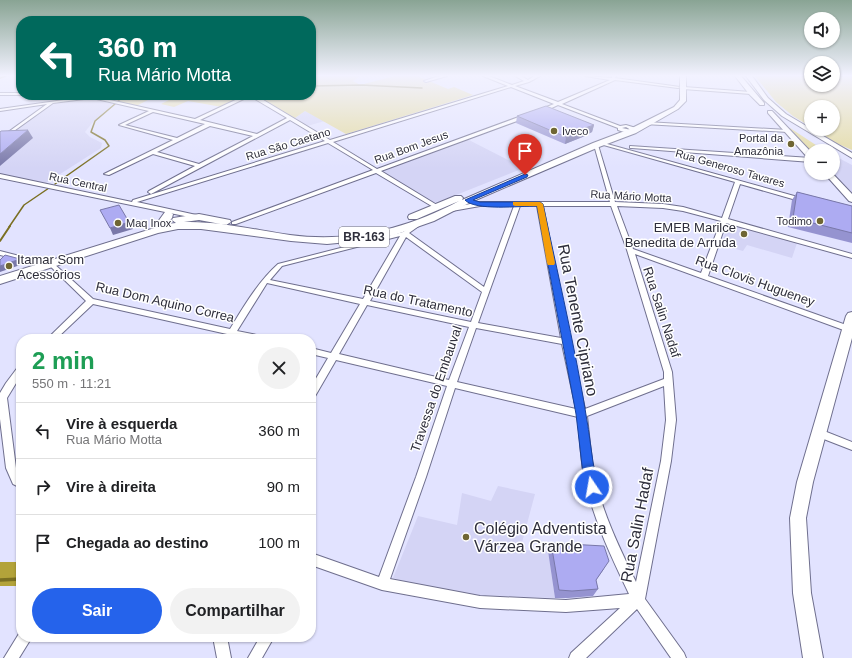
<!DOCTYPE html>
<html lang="pt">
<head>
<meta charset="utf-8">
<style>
	body { margin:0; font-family:Helvetica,sans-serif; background:#f2f2f2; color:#202124; height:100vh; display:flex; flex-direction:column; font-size:15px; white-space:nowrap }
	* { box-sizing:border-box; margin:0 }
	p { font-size:13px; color:#757577 }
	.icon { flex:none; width:22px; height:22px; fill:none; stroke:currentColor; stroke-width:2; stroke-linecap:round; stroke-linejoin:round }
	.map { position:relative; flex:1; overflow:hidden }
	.side { position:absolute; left:16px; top:334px; width:300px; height:308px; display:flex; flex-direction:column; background:#fff; border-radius:16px; box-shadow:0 1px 3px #0004 }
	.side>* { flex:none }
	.banner { position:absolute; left:16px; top:16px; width:300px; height:84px; border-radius:16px; box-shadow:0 1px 3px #0004; background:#00695c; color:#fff; overflow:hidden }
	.tools { position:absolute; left:804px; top:12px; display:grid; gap:8px }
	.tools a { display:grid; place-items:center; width:36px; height:36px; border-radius:50%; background:#fff; box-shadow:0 1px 3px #0004; font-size:20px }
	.pin { position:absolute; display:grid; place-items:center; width:34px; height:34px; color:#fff; margin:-41px -17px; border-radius:50% 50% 50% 0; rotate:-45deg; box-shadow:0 0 4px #0007 }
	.pin .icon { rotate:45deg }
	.me { position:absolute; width:44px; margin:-22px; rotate:348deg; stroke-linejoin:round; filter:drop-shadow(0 0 3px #0008) }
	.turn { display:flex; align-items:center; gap:14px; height:84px; padding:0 16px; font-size:18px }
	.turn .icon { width:52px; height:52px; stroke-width:2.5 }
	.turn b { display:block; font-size:28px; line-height:34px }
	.round { display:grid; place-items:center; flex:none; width:42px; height:42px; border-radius:21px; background:#f2f2f2 }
	.overview { display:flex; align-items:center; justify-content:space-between; height:68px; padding:0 16px }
	h1 { font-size:24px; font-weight:700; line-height:30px; color:#1e9e55 }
	.primary-button { display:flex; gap:8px; margin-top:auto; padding:8px 16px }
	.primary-button a { flex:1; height:46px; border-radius:24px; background:#2563eb; color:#fff; font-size:16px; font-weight:700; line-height:46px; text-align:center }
	.primary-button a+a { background:#f2f2f2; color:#202124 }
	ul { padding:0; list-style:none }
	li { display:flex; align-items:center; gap:12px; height:56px; padding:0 16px; border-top:1px solid #e0e0e0 }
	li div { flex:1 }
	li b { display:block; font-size:15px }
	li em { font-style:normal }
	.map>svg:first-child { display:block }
	.built { fill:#d4d4f5 }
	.green { fill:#e3da9f }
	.forest { fill:#b3a33a }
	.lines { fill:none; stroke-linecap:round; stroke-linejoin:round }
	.stream-far2 { stroke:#7a6f22; stroke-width:1.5 }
	.stream-far1 { stroke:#7a6f22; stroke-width:2 }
	.stream { stroke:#7a6f22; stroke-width:3.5 }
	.minor-casing { stroke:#6f6f8e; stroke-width:2 }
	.secondary-casing { stroke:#6f6f8e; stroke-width:2 }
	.primary-casing { stroke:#6f6f8e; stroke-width:2 }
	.minor { fill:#fff; fill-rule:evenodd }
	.secondary { fill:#fff; fill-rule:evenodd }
	.primary { fill:#fff; fill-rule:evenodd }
	.wall { fill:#9593d0 }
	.shaded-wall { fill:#7978a9 }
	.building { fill:#adabf2; stroke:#7978a9 }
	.route { fill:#2563eb; stroke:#184099 }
	.slow { fill:#f59e0b }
	.poi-dot { fill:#6f6633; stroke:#fff; stroke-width:1.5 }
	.labels { text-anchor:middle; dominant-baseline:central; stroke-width:3; stroke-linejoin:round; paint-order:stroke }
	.far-poi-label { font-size:11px; fill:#2e2e3b; stroke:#fff; text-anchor:start }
	.far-street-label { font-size:11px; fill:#2e2e3b; stroke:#fff }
	.shield { fill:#fff; stroke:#6d6d76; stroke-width:1 }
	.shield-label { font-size:12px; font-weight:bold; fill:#2e2e3b }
	.poi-label { font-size:13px; fill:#2e2e3b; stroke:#fff; text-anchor:end }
	.street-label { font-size:13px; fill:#2e2e3b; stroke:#fff }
	.near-street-label { font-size:16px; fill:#2e2e3b; stroke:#fff }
	.near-poi-label { font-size:16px; fill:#2e2e3b; stroke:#fff; text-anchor:start }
</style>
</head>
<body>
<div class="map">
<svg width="852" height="658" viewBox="0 0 852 658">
	<rect width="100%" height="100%" fill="#e2e3ff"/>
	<path class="built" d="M83 99H93L113 104 92 123 85 132 90 137 102 143 101 148 46 183 0 174V166L32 138 5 139 52 103Z
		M305 111 325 121 307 126 295 118Z
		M467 139 524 168 441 201 431 203 378 171Z
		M833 155 852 165V195L831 173H833Z
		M728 224 797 243 792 258 747 245 743 251 721 245Z
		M498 486 535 494 520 550 548 551 555 598 479 595 433 589 393 578 418 516 457 525 462 493 491 501Z"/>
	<path class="green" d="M311 76H360L353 81 360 85 395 76H417L448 89 454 87 473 95 346 134 305 111 295 118 255 95H311Z
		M755 76H811V85H833V76H852V150L836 143 814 129H833V107H811V127L793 116 776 102Z
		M118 95H246L222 107 188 101 174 107 161 104 173 98 158 95 136 106 115 101Z
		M788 128H790L825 151H811V154Z"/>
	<path class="forest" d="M0 562H21V586H0Z"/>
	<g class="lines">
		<path class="stream-far2" d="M0 78 6 76
			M311 86 361 85 422 88
			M118 101 126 95
			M55 184 109 146 105 140 91 132 95 121 115 104
			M9 227 24 205 49 188"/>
		<path class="stream-far1" d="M0 241 10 226"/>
		<path class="stream" d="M0 580 21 579"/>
		<defs>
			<path id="minor" d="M439 76H447L426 82 424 81Z
				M483 76H489L512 85 524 81 515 76H521L528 80 534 76H540L529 82 515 86 558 102 610 80 585 76 612 78V76H616L615 78 680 87 678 88 615 80 562 104 620 126 626 125 636 128 635 131C630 134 624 132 618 130V128L558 105 543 112H539V110L554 104 511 87 333 142 377 169 524 115H528V117L381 171 437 205 438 206 435 208 376 173 236 224H232V222L373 170 328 143 137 202 201 216V218L199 219 0 178V174L132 202 133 200 325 141 290 120 151 194 148 192 149 191 195 166 153 154 109 175 104 174 173 140 119 125 149 111 92 98 53 103 0 141V138L47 104 0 111V109L92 96 195 119 246 95H255L330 140 508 86ZM250 96 287 118 257 134 200 120ZM153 112 205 124 177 138 125 125ZM210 126 253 136 199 164 157 152ZM626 127 631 130 622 128Z
				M684 87 751 92 753 93 751 94 683 89Z
				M0 93H21L22 95H0Z
				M646 122 788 130 790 131 788 132 644 124V122Z
				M600 142 805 199 806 200 803 202 740 184 728 219 852 254V258L726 223 708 276 852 327V331L849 332 635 254 672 372 676 420 671 461 645 599 684 653 686 658H671L637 609 586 658H569L571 653 620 608 566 612 480 608 382 590 311 565V553L379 577 416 477 447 386 336 360 314 398 311 399V387L328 358 311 354V348L331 353 360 304 267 283 237 331 262 336 266 339H249L234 336 232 339H224L227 334 93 304 56 339H47L86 301 49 265 48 264 49 263H53L93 299 230 329C244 306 258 282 278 264L403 232 421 220 424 222 423 223 409 233 484 287 514 206H480L452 211 450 210V208L480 202H610L594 145 596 144 598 145 615 202 663 204 683 207 722 218 735 182 600 144ZM520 206H537L561 338 478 323ZM543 206H611L627 250 664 372V379L585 409 570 342ZM617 206 663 208 683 211 721 221 701 273 633 249ZM400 236 363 299 270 280 282 266ZM406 237 482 292 471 322 370 301ZM367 305 469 327 449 380 339 354ZM476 328 562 344 576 409 457 382ZM664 386 666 420 661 461 636 582C619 547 602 512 594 474 591 455 589 435 587 416ZM455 388 578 417C580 436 580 456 584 475 592 517 611 556 629 594L566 600 480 596 390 579 426 477Z
				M630 146 811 158V162L632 148H630Z
				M0 251 39 261 40 262 37 264 0 255Z
				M21 366V375L7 398 16 468 21 478V488L13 484 6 468 0 419V393L6 383 18 367Z
				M819 429 852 442V450L816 436 814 433 816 430Z
				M20 632 21 637H32L19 658H4Z
				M213 637H227L231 658H217Z
				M260 637H274L262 658H248Z"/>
			<path id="secondary" d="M735 76H741L764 103V105H760L749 94Z
				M746 76H752L768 98 786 114 852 153V158L782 116 764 100Z
				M768 111H772L811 152V158H808L768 113Z
				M824 173H832L852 194V202L849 201Z
				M852 312V338L813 482 806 518 811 593 823 658H803L793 593 790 518 797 482 846 316 848 313Z"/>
			<path id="primary" d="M680 76H686V101L678 109 636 133 599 147 471 202 434 221 394 235 369 240 327 244 291 241 201 229H178L158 233 0 284V276L161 226 157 223 165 212 168 211 173 214 172 218 166 224 176 223 172 220 173 218 199 214 230 220 231 222 226 225 199 220 184 222C219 221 255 230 290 235 349 243 407 229 459 201L417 219H409L408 217 409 215 455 196H461L463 198 462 200 593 143 630 129 674 107 680 100Z"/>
		</defs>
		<use href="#minor" class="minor-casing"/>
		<use href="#secondary" class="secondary-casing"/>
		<use href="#primary" class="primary-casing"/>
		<use href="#minor" class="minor"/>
		<use href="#secondary" class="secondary"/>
		<use href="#primary" class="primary"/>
	</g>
	<path class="wall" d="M517 116 594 125 592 132 586 135 585 136 565 144 516 123Z
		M833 155 837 159 834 163H833Z
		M797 192 852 206V243L788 227 792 200Z
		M551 543 604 569 596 580 598 589 593 596 568 598H555L548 551Z"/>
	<path class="shaded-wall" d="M594 125 592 132 586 135 585 136 565 144 566 137Z
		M28 130 33 138 0 166V154Z
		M129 222 133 229 113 235 110 228Z
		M20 259 23 264 0 272V266Z"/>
	<path class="building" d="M546 106 594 125 585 128 587 129 566 137 517 116Z
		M28 130 0 154V132L1 131Z
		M833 155 837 159 833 158Z
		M797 192 852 206V233L793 218Z
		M119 205 129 222 110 228 100 210Z
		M5 255 20 259 0 266V260Z
		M551 543 604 546 609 561 596 580 598 589 572 591 559 590Z"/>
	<linearGradient id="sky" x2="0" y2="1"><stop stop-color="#89a494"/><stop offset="0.45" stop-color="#f2f2ff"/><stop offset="1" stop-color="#f2f2ff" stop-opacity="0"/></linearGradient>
	<rect width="852" height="168" fill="url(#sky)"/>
	<path class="route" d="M525 174 528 175 527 177 473 200 480 202H540L543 204C561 290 582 375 593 462 594 470 600 484 597 491L592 493 588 491 583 474 576 414 537 206C520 206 475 211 465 200Z"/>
	<path class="slow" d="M513 202H540L543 204 555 263 554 265H548L547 263 537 206H515L513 205Z"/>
	<g class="poi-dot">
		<circle cx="554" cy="131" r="4"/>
		<circle cx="791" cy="144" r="4"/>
		<circle cx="820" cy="221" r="4"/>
		<circle cx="118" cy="223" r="4"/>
		<circle cx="744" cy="234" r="4"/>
		<circle cx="9" cy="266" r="4"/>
		<circle cx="466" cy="537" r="4"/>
	</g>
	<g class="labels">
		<g class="far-poi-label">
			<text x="562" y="131">Iveco</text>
			<text x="783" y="138" text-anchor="end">Portal da<tspan x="783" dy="13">Amazônia</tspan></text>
			<text x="812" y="221" text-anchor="end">Todimo</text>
			<text x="126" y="223">Maq Inox</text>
		</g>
		<g class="far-street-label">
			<text transform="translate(288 144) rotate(-17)">Rua São Caetano</text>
			<text transform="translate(411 147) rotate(-20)">Rua Bom Jesus</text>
			<text transform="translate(730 168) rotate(16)">Rua Generoso Tavares</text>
			<text transform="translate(78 182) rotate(12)">Rua Central</text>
			<text transform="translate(631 196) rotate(3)">Rua Mário Motta</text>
		</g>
		<rect class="shield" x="339" y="227" width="50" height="20" rx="3"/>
		<g class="shield-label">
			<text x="364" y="237">BR-163</text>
		</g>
		<g class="poi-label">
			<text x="736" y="227">EMEB Marilce<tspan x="736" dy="15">Benedita de Arruda</tspan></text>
			<text x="17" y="259" text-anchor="start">Itamar Som<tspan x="17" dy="15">Acessórios</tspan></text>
		</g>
		<g class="street-label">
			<text transform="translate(755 281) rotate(20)">Rua Clovis Hugueney</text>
			<text transform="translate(418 301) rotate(12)">Rua do Tratamento</text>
			<text transform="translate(165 302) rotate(13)">Rua Dom Aquino Correa</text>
			<text transform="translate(662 312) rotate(72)">Rua Salin Nadaf</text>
			<text transform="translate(436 389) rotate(-71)">Travessa do Embauval</text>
		</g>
		<g class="near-street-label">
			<text transform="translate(578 320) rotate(79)">Rua Tenente Cipriano</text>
			<text transform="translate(637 525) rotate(-79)">Rua Salin Hadaf</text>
		</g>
		<g class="near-poi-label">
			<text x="474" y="528">Colégio Adventista<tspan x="474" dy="18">Várzea Grande</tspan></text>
		</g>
	</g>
</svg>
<div class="tools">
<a><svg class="icon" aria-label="sound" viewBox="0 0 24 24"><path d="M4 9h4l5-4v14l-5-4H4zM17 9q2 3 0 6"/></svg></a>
<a><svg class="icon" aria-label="layers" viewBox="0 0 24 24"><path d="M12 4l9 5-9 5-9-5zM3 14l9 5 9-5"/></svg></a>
<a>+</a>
<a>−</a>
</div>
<div class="pin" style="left:525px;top:175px;background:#d93025"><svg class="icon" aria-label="arrive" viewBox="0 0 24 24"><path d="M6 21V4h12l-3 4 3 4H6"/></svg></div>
<svg class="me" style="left:592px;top:487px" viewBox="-20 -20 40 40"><circle r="17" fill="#2563eb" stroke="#fff" stroke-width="3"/><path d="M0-11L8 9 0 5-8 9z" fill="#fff"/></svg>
<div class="banner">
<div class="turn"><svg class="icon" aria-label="left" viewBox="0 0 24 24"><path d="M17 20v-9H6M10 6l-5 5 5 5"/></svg><div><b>360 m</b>Rua Mário Motta</div></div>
</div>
<section class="side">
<div class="overview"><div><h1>2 min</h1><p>550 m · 11:21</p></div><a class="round"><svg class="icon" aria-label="close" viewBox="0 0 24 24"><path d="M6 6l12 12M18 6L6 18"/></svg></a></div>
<ul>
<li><svg class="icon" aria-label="left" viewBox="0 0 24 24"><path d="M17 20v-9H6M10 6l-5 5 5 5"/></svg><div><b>Vire à esquerda</b><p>Rua Mário Motta</p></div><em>360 m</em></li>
<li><svg class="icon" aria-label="right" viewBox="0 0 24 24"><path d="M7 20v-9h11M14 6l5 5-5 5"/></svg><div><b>Vire à direita</b></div><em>90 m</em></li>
<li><svg class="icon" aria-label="arrive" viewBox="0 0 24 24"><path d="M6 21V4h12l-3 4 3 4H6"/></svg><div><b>Chegada ao destino</b></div><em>100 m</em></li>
</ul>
<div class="primary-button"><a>Sair</a><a>Compartilhar</a></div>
</section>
</div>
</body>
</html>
